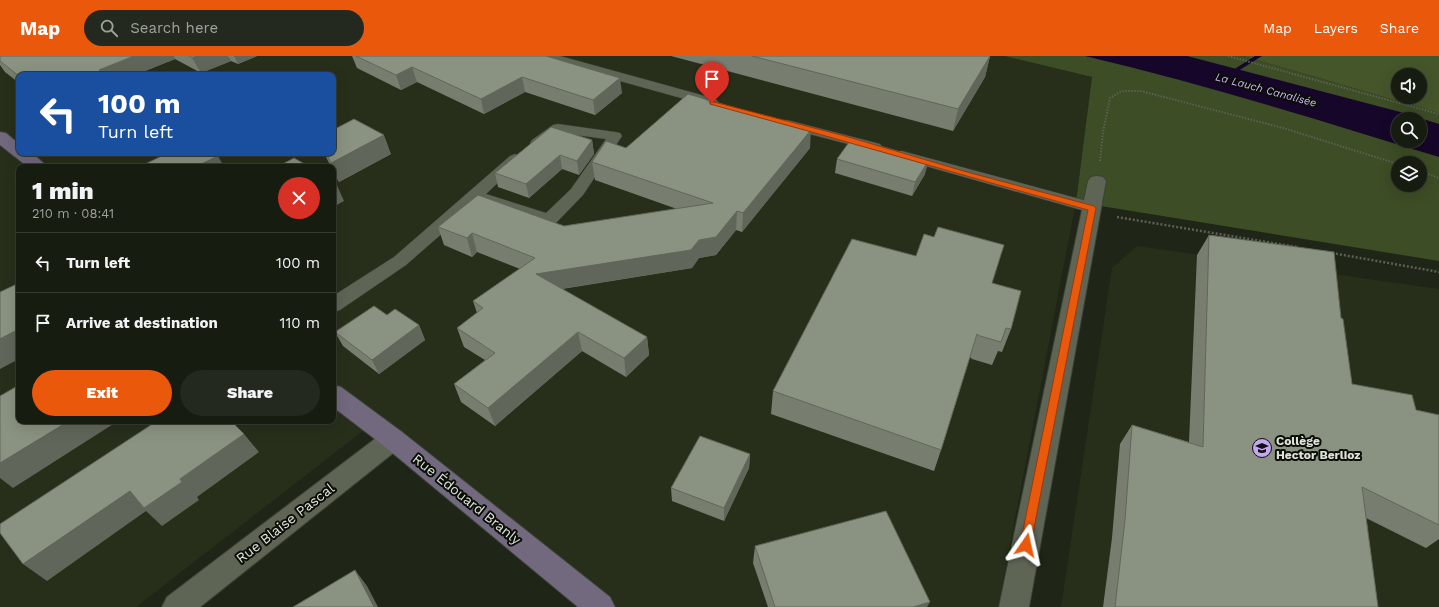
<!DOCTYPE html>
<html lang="en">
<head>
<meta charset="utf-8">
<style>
	body { margin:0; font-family:"Work Sans",sans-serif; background:#24291f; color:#f1f3f6; height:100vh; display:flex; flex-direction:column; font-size:15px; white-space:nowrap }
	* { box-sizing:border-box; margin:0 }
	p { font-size:13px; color:#9ea19f }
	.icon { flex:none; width:22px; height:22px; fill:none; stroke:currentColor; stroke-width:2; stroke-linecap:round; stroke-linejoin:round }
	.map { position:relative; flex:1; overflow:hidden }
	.sheet { position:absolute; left:16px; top:108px; width:320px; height:260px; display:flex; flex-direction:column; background:#171c11; border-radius:8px; box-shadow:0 4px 16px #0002,0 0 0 1px #363a31 }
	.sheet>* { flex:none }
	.top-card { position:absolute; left:16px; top:16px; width:320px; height:84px; border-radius:8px; box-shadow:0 4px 16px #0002,0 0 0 1px #363a31; background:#1a4fa0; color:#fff; overflow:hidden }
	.controls { position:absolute; left:1391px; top:12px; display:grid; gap:8px }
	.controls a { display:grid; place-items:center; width:36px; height:36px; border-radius:50%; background:#171c11; box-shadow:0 4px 16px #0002,0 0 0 1px #363a31; font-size:20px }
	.pin { position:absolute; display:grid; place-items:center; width:34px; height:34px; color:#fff; margin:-41px -17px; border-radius:50% 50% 50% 0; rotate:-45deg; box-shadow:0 0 4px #0007 }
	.pin .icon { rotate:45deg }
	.me { position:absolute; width:44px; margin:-22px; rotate:11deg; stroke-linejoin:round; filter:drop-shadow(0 0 3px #0008) }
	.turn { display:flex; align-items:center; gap:14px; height:84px; padding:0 16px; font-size:18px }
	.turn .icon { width:52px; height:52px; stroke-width:2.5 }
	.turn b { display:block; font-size:28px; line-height:34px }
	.round { display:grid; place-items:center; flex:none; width:42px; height:42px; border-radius:21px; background:#24291f }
	.head { display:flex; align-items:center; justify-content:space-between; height:68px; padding:0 16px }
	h1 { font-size:24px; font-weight:800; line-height:30px }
	.action { display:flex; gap:8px; margin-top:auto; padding:8px 16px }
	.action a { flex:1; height:46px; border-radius:24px; background:#ea580c; color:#fff; font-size:16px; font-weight:800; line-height:46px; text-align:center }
	.action a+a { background:#24291f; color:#f1f3f6 }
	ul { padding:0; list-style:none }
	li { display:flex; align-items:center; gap:12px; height:60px; padding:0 16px; border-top:1px solid #363a31 }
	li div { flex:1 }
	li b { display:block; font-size:15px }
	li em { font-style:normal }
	header { display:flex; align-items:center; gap:24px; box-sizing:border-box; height:56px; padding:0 20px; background:#ea580c; color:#fff }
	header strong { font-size:19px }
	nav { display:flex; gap:22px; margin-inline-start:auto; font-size:14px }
	.search { width:280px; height:36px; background:#24291f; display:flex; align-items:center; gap:10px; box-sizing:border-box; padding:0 14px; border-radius:22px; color:#9ea19f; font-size:15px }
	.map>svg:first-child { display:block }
	.built { fill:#272f1b; fill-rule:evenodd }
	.green { fill:#3d4d25; fill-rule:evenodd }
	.forest { fill:#45562b; fill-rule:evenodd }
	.water { fill:#160629; fill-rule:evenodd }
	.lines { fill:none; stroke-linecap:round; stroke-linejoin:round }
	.stream { fill:#160629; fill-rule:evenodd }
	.lane-casing { stroke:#3c4137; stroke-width:1 }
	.street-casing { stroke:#3c4137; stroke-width:2 }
	.secondary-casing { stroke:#3c4137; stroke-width:2 }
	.path-far1 { stroke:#5b6154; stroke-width:2; stroke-dasharray:1.5 1.5; stroke-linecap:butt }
	.path { stroke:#5b6154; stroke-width:2.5; stroke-dasharray:2 2; stroke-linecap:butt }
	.lane { fill:#5e6555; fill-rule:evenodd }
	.street { fill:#5e6555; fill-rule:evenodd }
	.secondary { fill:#72697e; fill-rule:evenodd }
	.wall { fill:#777e6f }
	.shaded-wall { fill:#61665a }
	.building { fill:#8a9281; stroke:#61665a }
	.route { fill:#ea580c; stroke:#983908 }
	.labels { text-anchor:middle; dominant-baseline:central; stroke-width:4; stroke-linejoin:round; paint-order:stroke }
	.far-water-label { font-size:11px; font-style:italic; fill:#cfb4f9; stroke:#0b0d07 }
	.poi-label { font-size:12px; font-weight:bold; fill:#dfe4da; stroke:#0b0d07; text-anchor:start }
	.near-street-label { font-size:14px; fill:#dfe4da; stroke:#0b0d07 }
</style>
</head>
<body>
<header>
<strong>Map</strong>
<div class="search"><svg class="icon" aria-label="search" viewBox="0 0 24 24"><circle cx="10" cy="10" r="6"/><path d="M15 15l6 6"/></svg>Search here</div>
<nav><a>Map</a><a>Layers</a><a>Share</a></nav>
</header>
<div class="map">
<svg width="1439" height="551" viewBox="0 0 1439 551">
	<rect width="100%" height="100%" fill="#1f2517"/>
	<path class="built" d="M0 0H1004L1092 21 1076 146 998 551H617L381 361 136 551H0ZM19 19H333V97H19ZM19 111H333V365H19Z
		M1137 190 1439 233V551H1061L1112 212Z"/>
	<path class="green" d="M1004 0H1243L1439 57V205L1076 146 1092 21ZM1398 63H1420V85H1398ZM1398 107H1420V129H1398Z"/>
	<path class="forest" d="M1243 0H1439V57ZM1398 19H1420V41H1398Z"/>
	<path class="water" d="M1085 0H1187L1404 57 1439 68V101C1322 65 1204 28 1085 0ZM1398 63H1420V85H1398Z"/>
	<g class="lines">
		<path class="stream" d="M1255 0H1262L1230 20 1225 19Z"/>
		<defs>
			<path id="lane" d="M540 0H560L716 43 718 46 716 49 711 50 706 49 541 3Z
				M787 64 880 88 882 91 880 94 875 95 782 71 780 68 782 65Z
				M558 68 615 76 620 77 622 80 583 139 555 168 549 169 543 168 478 146 406 209 340 254 333 256V240L394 201 510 100 515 98 520 100 523 103 486 138 546 157 571 133 606 83 561 77C552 83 543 93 532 90L530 87 532 84 553 69Z
				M902 95 1098 148 1100 152 1098 156 1092 157 897 102 895 99 897 96Z"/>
			<path id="street" d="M1097 120 1103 121 1106 125 1029 551H999L1088 125 1091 121Z
				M393 373 402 376 405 383 402 390 200 551H162L167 541 384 376Z"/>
			<path id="secondary" d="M0 76 6 77 19 88V97H32L48 111H28L0 89Z
				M333 329 341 331 402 376 610 541 615 551H578L384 390 333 351Z"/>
		</defs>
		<use href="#lane" class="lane-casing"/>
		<use href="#street" class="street-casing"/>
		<use href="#secondary" class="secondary-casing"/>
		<path class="path-far1" d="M1228 0 1439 58
			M1100 105 1103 76 1110 42 1122 35H1141L1283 72 1398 108
			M1420 115 1439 122"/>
		<path class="path" d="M1117 161 1297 191
			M1332 197 1439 216"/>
		<use href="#lane" class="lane"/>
		<use href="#street" class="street"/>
		<use href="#secondary" class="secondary"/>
	</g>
	<path class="wall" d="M0 0H257L238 8 231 5 201 17 175 3 135 19H19V27L5 16 0 9Z
		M352 0H546L622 37 595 59 525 36 484 58 417 26 401 34 357 12Z
		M671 0H990L985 21 953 75Z
		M592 84 594 98 579 119 562 113 529 142 498 131 495 117Z
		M626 92H810L742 176 736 174 716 199 699 202 692 212 562 233 647 281 649 299 626 321 582 295 495 370 461 346 454 328 485 304 464 291 457 272 477 257 473 245 520 213 477 196 472 201 444 189 438 171 564 170 677 153 595 124 592 106Z
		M324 97H333L391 98 339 126 333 115V111H331Z
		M837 103 925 118 912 140 835 117Z
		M1209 179 1341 262 1352 328 1416 354 1439 359V483L1426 492 1366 462 1378 551H1103L1112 482 1120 388 1132 369 1189 386 1197 199Z
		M916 200 992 227 1011 273 1002 296 998 295 992 309 972 303 970 301 941 394 934 415 771 358 773 335Z
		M387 259 419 269 425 284 379 318 343 290 335 276Z
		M750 398 749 412 724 465 672 445 671 432Z
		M755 490 927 551H768L753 507Z"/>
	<path class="shaded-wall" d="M134 0H174L175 3 135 19H103L99 14Z
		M197 0H228L231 5 201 17 192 2Z
		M234 0H257L238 8Z
		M990 0 985 21 953 75 958 53Z
		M412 11 417 26 401 34 396 19Z
		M522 21 525 36 484 58 481 43Z
		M620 22 622 37 595 59 593 44Z
		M811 74 810 92 742 176 743 157Z
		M384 79 391 98 339 126 333 111 331 107Z
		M592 84 594 98 579 119 577 105Z
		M560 99 562 113 529 142 526 128Z
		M218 100 224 111H195Z
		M929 104 925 118 912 140 915 126Z
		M335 125 344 145 333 151V127Z
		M737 155 736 174 716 199 699 202 692 212 540 236 536 218Z
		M472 177 477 196 472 201 467 182Z
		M419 269 425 284 379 318 372 304Z
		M19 273V303L0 313V283Z
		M578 276 582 295 495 370 488 352Z
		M647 281 649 299 626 321 624 302Z
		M69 365H118L13 432 0 422V407Z
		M244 378 259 396 197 441 199 444 162 470 146 455 47 525 23 508 130 435Z
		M750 398 749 412 724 465V452Z
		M355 514 367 530 378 551H374Z
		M930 546 927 551H913Z"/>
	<path class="building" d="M0 0H134L99 14 108 19H19V20L0 5Z
		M189 0H197L192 2Z
		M356 0H546L620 22 593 44 522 21 481 43 412 11 396 19Z
		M752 0H990L958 53Z
		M688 38 811 74 743 157 737 155 716 181 699 184 691 194 536 218 647 281 624 302 578 276 488 352 454 328 495 297 457 272 483 252 473 245 535 202 472 177 467 182 438 171 478 139 564 170 713 147 592 106 606 85 626 92Z
		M354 63 384 79 331 107 326 97H333V74Z
		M551 71 592 84 577 105 560 99 526 128 495 117Z
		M852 82 929 104 915 126 837 103Z
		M168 97H213L218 100 195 111H147L143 109Z
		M294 102 310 111H277Z
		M938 171 1004 189 992 227 1021 235 1011 273 1006 272 1001 286 980 280 977 278 941 394 773 335 852 183 916 200 924 178 934 181Z
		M1209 179 1334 196 1341 262 1343 263 1352 328 1412 339 1416 354 1439 359V469L1362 431 1378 551H1115L1125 464 1132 369 1203 391Z
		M19 227V273L0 283V236Z
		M374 250 387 259 395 253 419 269 372 304 335 276Z
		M19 329V365H69L0 407V340Z
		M157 365H231L244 378 180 423 182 426 144 452 130 435 23 508 0 477V468Z
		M700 380 750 398 724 452 671 432Z
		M886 455 930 546 913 551H775L755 490Z
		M355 514 374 551H293Z"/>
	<path class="route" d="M710 45 845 80 967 116 1094 150 1096 152 1030 493 1026 494 1022 493 1020 489 1088 154C961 119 836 82 710 48Z"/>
	<defs>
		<symbol id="school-disc" viewBox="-11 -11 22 22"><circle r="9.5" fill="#c4a7f1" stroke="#0b0d07"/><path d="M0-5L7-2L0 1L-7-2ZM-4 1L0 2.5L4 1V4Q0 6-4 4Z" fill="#111"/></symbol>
	</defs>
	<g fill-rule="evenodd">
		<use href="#school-disc" x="1251" y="381" width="22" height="22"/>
	</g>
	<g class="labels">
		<g class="far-water-label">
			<text transform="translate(1266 34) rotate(15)">La Lauch Canalisée</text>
		</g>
		<g class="poi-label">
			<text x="1276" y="385">Collège<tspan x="1276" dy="14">Hector Berlioz</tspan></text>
		</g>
		<g class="near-street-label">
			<text transform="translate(467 443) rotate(39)">Rue Édouard Branly</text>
			<text transform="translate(285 467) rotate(-38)">Rue Blaise Pascal</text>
		</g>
	</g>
</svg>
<div class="controls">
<a><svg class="icon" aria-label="sound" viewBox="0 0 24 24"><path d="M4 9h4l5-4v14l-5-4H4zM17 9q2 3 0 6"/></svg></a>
<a><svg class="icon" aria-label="search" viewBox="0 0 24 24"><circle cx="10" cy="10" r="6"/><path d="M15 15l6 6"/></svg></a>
<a><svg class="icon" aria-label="layers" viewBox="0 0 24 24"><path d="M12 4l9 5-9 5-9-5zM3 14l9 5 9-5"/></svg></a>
</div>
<div class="pin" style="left:712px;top:47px;background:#d93025"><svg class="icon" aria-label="arrive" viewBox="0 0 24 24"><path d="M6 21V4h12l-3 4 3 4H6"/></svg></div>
<svg class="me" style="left:1026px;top:489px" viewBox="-20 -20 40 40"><path d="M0-17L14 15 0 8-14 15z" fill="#ea580c" stroke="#fff" stroke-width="4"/></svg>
<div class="top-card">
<div class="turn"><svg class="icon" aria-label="left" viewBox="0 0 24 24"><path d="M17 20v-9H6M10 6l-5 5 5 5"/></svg><div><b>100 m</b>Turn left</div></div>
</div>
<section class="sheet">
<div class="head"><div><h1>1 min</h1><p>210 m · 08:41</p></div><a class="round" style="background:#d93025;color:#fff"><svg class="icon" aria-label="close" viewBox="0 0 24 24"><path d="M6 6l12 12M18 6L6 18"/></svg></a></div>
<ul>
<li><svg class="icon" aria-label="left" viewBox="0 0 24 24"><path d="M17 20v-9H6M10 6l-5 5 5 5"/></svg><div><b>Turn left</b></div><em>100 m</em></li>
<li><svg class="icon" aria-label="arrive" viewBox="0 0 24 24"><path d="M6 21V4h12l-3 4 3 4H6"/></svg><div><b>Arrive at destination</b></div><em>110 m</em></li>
</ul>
<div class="action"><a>Exit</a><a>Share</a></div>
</section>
</div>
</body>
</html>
